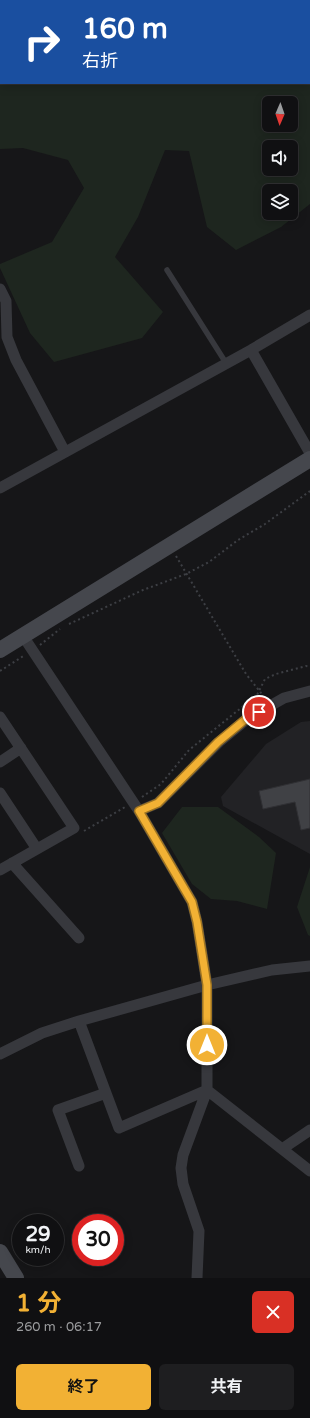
<!DOCTYPE html>
<html lang="ja">
<head>
<meta charset="utf-8">
<style>
	body { margin:0; font-family:"Varela Round","Noto Sans JP",sans-serif; background:#1e1e20; color:#f1f3f6; height:100vh; display:flex; flex-direction:column; font-size:15px; white-space:nowrap }
	* { box-sizing:border-box; margin:0 }
	p { font-size:13px; color:#9c9d9f }
	.icon { flex:none; width:22px; height:22px; fill:none; stroke:currentColor; stroke-width:2; stroke-linecap:round; stroke-linejoin:round }
	.map { position:relative; height:1278px; overflow:hidden }
	.panel { display:flex; flex-direction:column; background:#101012; flex:1 }
	.panel>* { flex:none }
	.guide { position:absolute; left:0px; top:0px; width:310px; height:84px; box-shadow:0 2px 10px #0003,0 0 0 1px #303032; background:#1a4fa0; color:#fff; overflow:hidden }
	.needle { width:26px; rotate:182deg }
	.tools { position:absolute; left:262px; top:96px; display:grid; gap:8px }
	.tools a { display:grid; place-items:center; width:36px; height:36px; border-radius:6px; background:#101012; box-shadow:0 2px 10px #0003,0 0 0 1px #303032; font-size:20px }
	.speed { position:absolute; left:12px; top:1214px; display:flex; gap:8px; font-size:20px; font-weight:700; text-align:center }
	.speed>* { display:grid; place-content:center; width:52px; height:52px; border-radius:50%; background:#101012; box-shadow:0 2px 10px #0003,0 0 0 1px #303032; line-height:1 }
	.speed small { font-size:10px; font-weight:400 }
	.speed .limit { border:6px solid #d22; background:#fff; color:#111 }
	.pin { position:absolute; display:grid; place-items:center; width:34px; height:34px; color:#fff; margin:-17px; border:2px solid #fff; border-radius:50%; box-shadow:0 1px 4px #0007 }
	.me { position:absolute; width:44px; margin:-22px; rotate:0deg; stroke-linejoin:round; filter:drop-shadow(0 0 3px #0008) }
	.turn { display:flex; align-items:center; gap:14px; height:84px; padding:0 16px; font-size:18px }
	.turn .icon { width:52px; height:52px; stroke-width:2.5 }
	.turn b { display:block; font-size:28px; line-height:34px }
	.round { display:grid; place-items:center; flex:none; width:42px; height:42px; border-radius:6px; background:#1e1e20 }
	.head { display:flex; align-items:center; justify-content:space-between; height:68px; padding:0 16px }
	h1 { font-size:24px; font-weight:700; line-height:30px; color:#f2b134 }
	.primary-button { display:flex; gap:8px; margin-top:auto; padding:8px 16px }
	.primary-button a { flex:1; height:46px; border-radius:6px; background:#f2b134; color:#111; font-size:16px; font-weight:700; line-height:46px; text-align:center }
	.primary-button a+a { background:#1e1e20; color:#f1f3f6 }
	.map>svg:first-child { display:block }
	.built { fill:#222225 }
	.green { fill:#1e261f; fill-rule:evenodd }
	.building { fill:#404145; stroke:#303034 }
	.lines { fill:none; stroke-linecap:round; stroke-linejoin:round }
	.path { stroke:#3d3f44; stroke-width:2; stroke-dasharray:2 3; stroke-linecap:butt }
	.lane { stroke:#37383d; stroke-width:5.5 }
	.street { stroke:#37383d; stroke-width:11 }
	.secondary { stroke:#45474d; stroke-width:16 }
	.route-casing { stroke:#9d7322; stroke-width:10 }
	.route { stroke:#f2b134; stroke-width:7 }
</style>
</head>
<body>
<div class="map">
<svg width="310" height="1278" viewBox="0 0 310 1278">
	<rect width="100%" height="100%" fill="#161618"/>
	<path class="built" d="M310 721V854L223 806 221 797 266 744 301 722Z"/>
	<path class="green" d="M80 0H310V204L281 227 236 250 207 227 189 151 165 150 138 217 115 257 163 312 142 338 54 362 30 333 0 268V264L52 242 84 188 68 160 23 148 0 149V17H1V83H309V1H79ZM269 103H291V125H269ZM269 147H291V169H269ZM269 191H291V213H269Z
		M182 807H218L259 837 276 853 267 909 237 901 211 899 192 884 162 833Z
		M310 867V936L308 935 297 907Z"/>
	<path class="building" d="M310 779V828L301 830 295 802 263 809 259 791Z"/>
	<g class="lines">
		<path class="path" d="M176 556 246 674 265 698
			M69 624 143 590 186 574 209 562 238 540 265 524 310 491
			M40 645 60 629
			M0 671 25 655
			M142 797 161 784 189 750 257 695 265 679 276 674 306 666 310 667
			M84 831 125 807"/>
		<path class="lane" d="M167 270 226 363"/>
		<path class="street" d="M0 289 6 301 7 337 16 360 65 452
			M251 350 310 453
			M0 488 251 350 310 315
			M23 636 139 811 192 902 197 922 207 985V1090L183 1155 181 1168 183 1184 199 1231 197 1278
			M0 717 74 828 0 870
			M0 762 21 748
			M0 793 37 849
			M139 811 158 803 219 742 247 719 284 698 310 691
			M12 863 79 938
			M79 1021 119 1128 207 1090
			M0 1054 42 1033 79 1021 207 985 272 970 310 966
			M207 1090 310 1171
			M282 1149 310 1130
			M79 1166 58 1110 106 1093"/>
		<path class="secondary" d="M0 650 310 459
			M0 1252 16 1278"/>
	</g>
	<g class="lines">
		<defs>
			<path id="route" d="M207 1045V985L197 922 192 902 139 811 158 803 218 742 247 718 259 712"/>
		</defs>
		<use href="#route" class="route-casing"/>
		<use href="#route" class="route"/>
	</g>
</svg>
<div class="tools">
<a><svg class="needle" viewBox="-14 -14 28 28"><path d="M0-13l5 13h-10z" fill="#e53935"/><path d="M0 13l5-13h-10z" fill="#9c9d9f"/></svg></a>
<a><svg class="icon" aria-label="sound" viewBox="0 0 24 24"><path d="M4 9h4l5-4v14l-5-4H4zM17 9q2 3 0 6"/></svg></a>
<a><svg class="icon" aria-label="layers" viewBox="0 0 24 24"><path d="M12 4l9 5-9 5-9-5zM3 14l9 5 9-5"/></svg></a>
</div>
<div class="speed"><div>29<small>km/h</small></div><div class="limit">30</div></div>
<div class="pin" style="left:259px;top:712px;background:#d93025"><svg class="icon" aria-label="arrive" viewBox="0 0 24 24"><path d="M6 21V4h12l-3 4 3 4H6"/></svg></div>
<svg class="me" style="left:207px;top:1045px" viewBox="-20 -20 40 40"><circle r="17" fill="#f2b134" stroke="#fff" stroke-width="3"/><path d="M0-11L8 9 0 5-8 9z" fill="#fff"/></svg>
<div class="guide">
<div class="turn"><svg class="icon" aria-label="right" viewBox="0 0 24 24"><path d="M7 20v-9h11M14 6l5 5-5 5"/></svg><div><b>160 m</b>右折</div></div>
</div>
</div>
<section class="panel">
<div class="head"><div><h1>1 分</h1><p>260 m · 06:17</p></div><a class="round" style="background:#d93025;color:#fff"><svg class="icon" aria-label="close" viewBox="0 0 24 24"><path d="M6 6l12 12M18 6L6 18"/></svg></a></div>
<div class="primary-button"><a>終了</a><a>共有</a></div>
</section>
</body>
</html>
